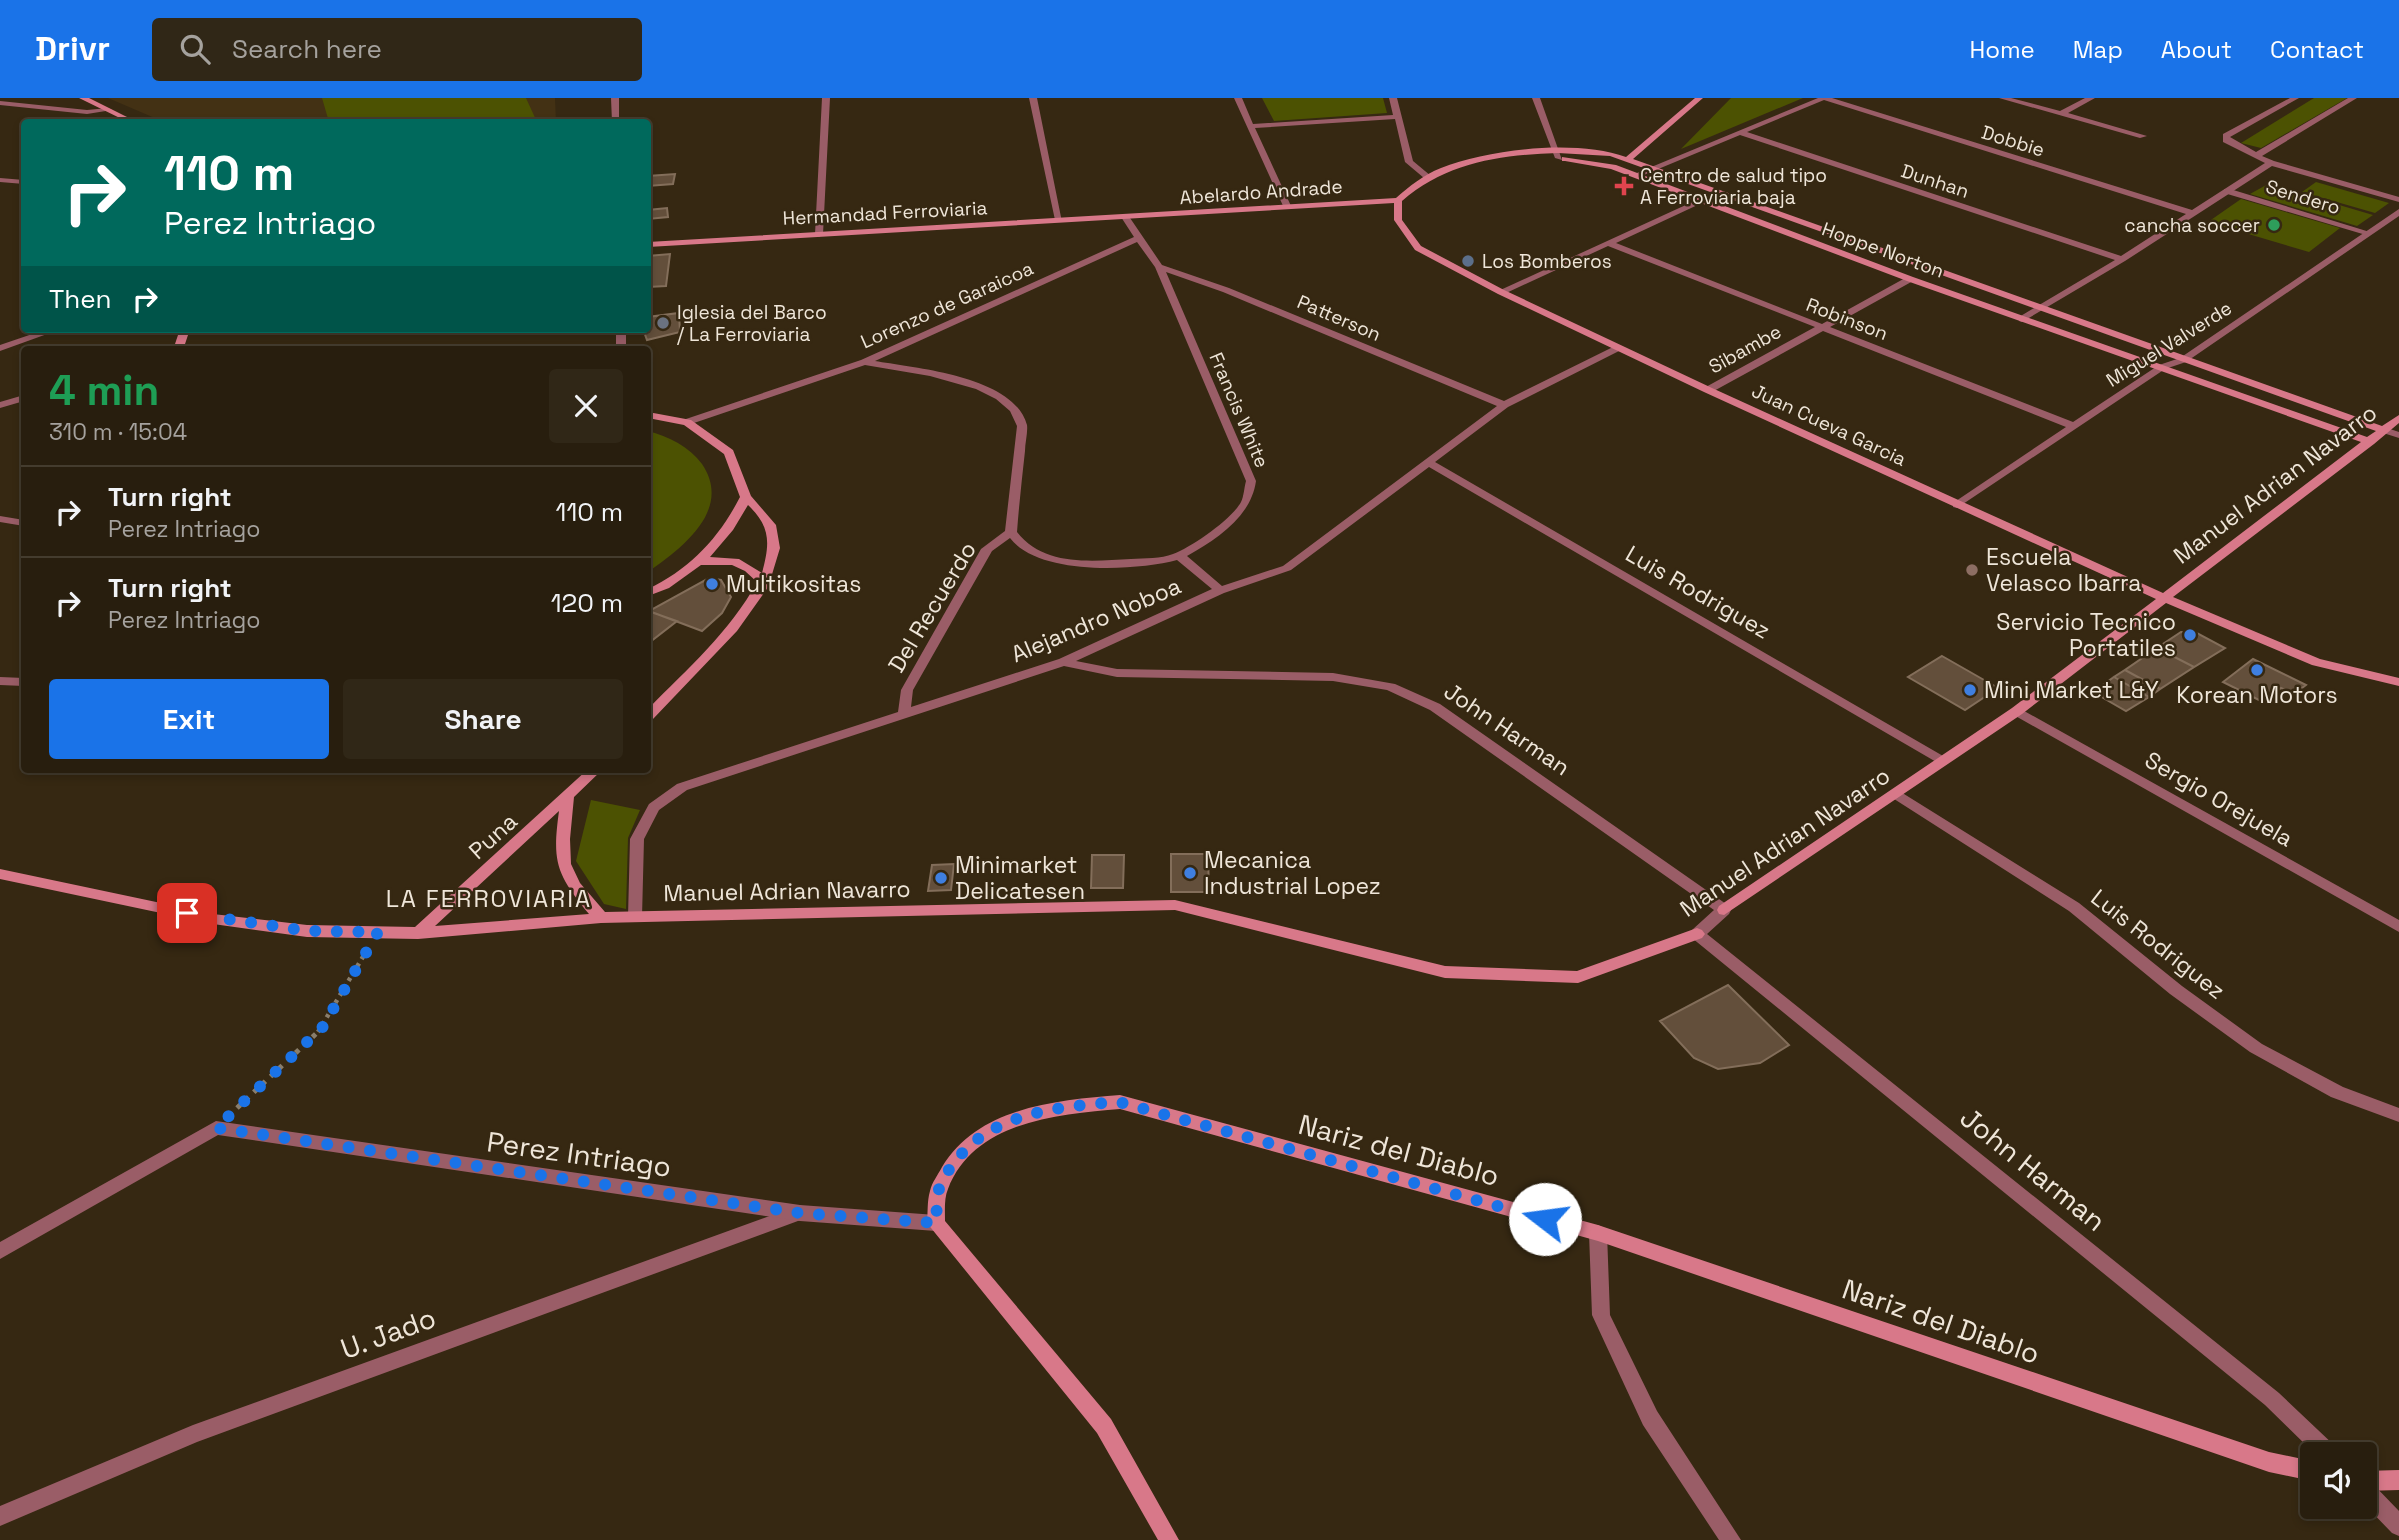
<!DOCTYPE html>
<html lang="en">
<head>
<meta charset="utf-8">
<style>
	body { margin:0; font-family:"Space Grotesk",sans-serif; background:#302717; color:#f1f3f6; height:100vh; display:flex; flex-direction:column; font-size:26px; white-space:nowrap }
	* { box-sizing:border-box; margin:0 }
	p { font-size:23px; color:#a5a29e }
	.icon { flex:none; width:38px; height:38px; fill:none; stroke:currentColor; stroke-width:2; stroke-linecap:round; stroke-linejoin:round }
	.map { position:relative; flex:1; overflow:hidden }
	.sheet { position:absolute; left:21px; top:248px; width:630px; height:427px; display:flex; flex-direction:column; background:#281e0e; border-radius:7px; box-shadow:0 4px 10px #0003,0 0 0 2px #443c2e }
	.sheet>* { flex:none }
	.guide { position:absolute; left:21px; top:21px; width:630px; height:214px; border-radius:7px; box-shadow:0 4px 10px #0003,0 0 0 2px #443c2e; background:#00695c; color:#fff; overflow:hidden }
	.controls { position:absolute; left:2300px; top:1344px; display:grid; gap:14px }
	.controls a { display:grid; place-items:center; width:77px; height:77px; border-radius:7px; background:#281e0e; box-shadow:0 4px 10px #0003,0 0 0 2px #443c2e; font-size:35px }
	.pin { position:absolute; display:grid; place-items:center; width:60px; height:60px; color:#fff; margin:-30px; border-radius:14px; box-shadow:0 4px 10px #0006 }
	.me { position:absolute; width:77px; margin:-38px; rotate:285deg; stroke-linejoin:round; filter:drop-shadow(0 0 5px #0008) }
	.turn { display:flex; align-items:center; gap:24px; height:147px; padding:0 28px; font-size:32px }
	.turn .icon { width:91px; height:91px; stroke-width:2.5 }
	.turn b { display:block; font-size:49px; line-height:60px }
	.then { display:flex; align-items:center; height:66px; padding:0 28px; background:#0003; gap:14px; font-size:26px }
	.round { display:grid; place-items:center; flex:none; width:74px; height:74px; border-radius:7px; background:#302717 }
	.overview { display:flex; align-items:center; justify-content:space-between; height:119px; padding:0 28px }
	h1 { font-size:42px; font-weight:700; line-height:52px; color:#1e9e55 }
	.button { display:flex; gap:14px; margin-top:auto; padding:14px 28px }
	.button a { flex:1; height:80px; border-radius:7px; background:#1a73e8; color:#fff; font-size:28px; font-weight:700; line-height:80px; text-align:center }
	.button a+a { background:#302717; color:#f1f3f6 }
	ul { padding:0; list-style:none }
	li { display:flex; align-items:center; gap:21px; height:91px; padding:0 28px; border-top:2px solid #443c2e }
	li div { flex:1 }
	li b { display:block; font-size:26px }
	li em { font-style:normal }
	header { display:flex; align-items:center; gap:42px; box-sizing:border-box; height:98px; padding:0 35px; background:#1a73e8; color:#fff }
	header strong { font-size:33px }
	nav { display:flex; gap:38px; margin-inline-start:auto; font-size:24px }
	.search { width:490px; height:63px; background:#302717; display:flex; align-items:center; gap:18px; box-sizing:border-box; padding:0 24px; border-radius:7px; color:#a5a29e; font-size:26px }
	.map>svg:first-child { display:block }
	.built { fill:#433114 }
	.green { fill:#4c5202 }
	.building { fill:#634f3b; stroke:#836e5a; stroke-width:2 }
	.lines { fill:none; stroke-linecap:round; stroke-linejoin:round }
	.path-far1 { stroke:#897d6b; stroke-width:4.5; stroke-dasharray:3.5 5; stroke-linecap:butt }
	.path { stroke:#897d6b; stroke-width:5; stroke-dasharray:4.5 7; stroke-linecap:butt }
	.lane { fill:#9a5d67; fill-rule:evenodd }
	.street { fill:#9a5d67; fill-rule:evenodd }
	.secondary { fill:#d87889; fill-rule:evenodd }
	.route { stroke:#1a73e8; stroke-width:12; stroke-dasharray:0 21.6 }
	.health-dot { fill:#e0444e; stroke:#362812; stroke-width:2.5 }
	.leisure-dot { fill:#2e9e5b; stroke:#362812; stroke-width:2.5 }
	.service-dot { fill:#5c6f8a; stroke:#362812; stroke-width:2.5 }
	.worship-dot { fill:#6b7280; stroke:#362812; stroke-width:2.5 }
	.education-dot { fill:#8d6e63; stroke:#362812; stroke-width:2.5 }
	.shop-dot { fill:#3f7fe0; stroke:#362812; stroke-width:2.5 }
	.labels { text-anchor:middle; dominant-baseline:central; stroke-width:5; stroke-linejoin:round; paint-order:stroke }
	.far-street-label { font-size:19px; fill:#efe6d9; stroke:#362812 }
	.far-poi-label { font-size:19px; fill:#efe6d9; stroke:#362812; text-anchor:start }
	.street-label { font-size:23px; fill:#efe6d9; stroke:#362812 }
	.poi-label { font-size:23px; fill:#efe6d9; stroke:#362812; text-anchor:start }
	.neighbourhood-label { font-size:24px; letter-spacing:2px; fill:#efe6d9; stroke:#362812 }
	.near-street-label { font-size:28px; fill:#efe6d9; stroke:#362812 }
</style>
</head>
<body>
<header>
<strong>Drivr</strong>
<div class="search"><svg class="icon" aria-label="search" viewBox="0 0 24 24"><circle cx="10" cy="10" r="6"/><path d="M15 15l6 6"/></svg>Search here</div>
<nav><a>Home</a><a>Map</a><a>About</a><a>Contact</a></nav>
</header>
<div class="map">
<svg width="2399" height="1442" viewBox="0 0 2399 1442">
	<rect width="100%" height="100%" fill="#362812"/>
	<path class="built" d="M108 0H555L556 24H164Z"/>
	<path class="green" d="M322 0H526L537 24H329Z
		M1262 0H1383L1387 15 1274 23Z
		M1731 0H1803L1681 51Z
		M2314 0H2347L2261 50 2241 45Z
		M2316 84 2389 105 2375 115 2302 94Z
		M2268 86 2373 117 2357 128 2250 96Z
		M2241 101 2340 130 2309 154 2208 124Z
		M648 333C668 338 690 349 702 366 733 412 682 450 648 474Z
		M591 702 640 712 628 740 626 811 604 806 576 763Z"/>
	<path class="building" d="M675 76 673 86 648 88V78Z
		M667 110 668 119 648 121V112Z
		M670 156 666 188 648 189V158Z
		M679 215 680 234 647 242 643 231H648V219Z
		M709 480 721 482 731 499 722 515 702 533 649 513Z
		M648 513 677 523 650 544 648 543Z
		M2181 534H2195L2225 550 2194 569 2157 550Z
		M2157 550 2194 569 2160 591 2125 572Z
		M1942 558 1998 590 1965 612 1908 579Z
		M2253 561 2306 587 2294 596 2281 590 2263 604 2223 584Z
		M2125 572 2160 591 2149 599 2114 579Z
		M2114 579 2149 599 2126 613 2093 594Z
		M1171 756H1208L1209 794H1171Z
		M1092 757H1124L1123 790H1091Z
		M954 766 951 792 928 793 932 767Z
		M1728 887 1789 947 1760 965 1718 971 1694 960 1660 923Z"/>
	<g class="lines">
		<path class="path-far1" d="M318 934 364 857"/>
		<path class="path" d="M237 1010 320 932"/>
		<path class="lane" d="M2224 91H2230L2373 135 2366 137 2224 95Z
			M800 1107 806 1110 809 1115 806 1120 197 1344 0 1428V1408L193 1327Z"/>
		<path class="street" d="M611 0H619V24H612Z
			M822 0H830L823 136 819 139 815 136Z
			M1029 0H1037L1062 124 1055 122Z
			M1234 0H1242L1253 26 1393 17 1389 0H1397L1413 63 1431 78 1424 80 1405 64 1395 21 1255 30 1291 108 1284 110Z
			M1532 0H1540L1562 62 1555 60Z
			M1818 0H1832L2192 112 2265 65 2223 44V36L2290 0H2299L2230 39 2256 54 2348 0H2357L2262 58 2274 63 2399 99V104L2272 68 2125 163 2022 224 2019 223V219L2115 162 1740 37 1639 79 1632 77ZM1824 2 2186 116 2121 158 1747 34Z
			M1999 0H2011L2060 13 2085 0H2095L2068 15 2147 38 2140 40Z
			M0 3 87 12 108 10 112 12 87 16 0 7Z
			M0 80 24 82V86L0 84Z
			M1701 100H1704V104L1616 145 1822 226 1907 179H1913V183L1830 229 2073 324 2159 267 2180 260 2399 111V118L2186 264 2165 271 1957 410 1953 409V405L2066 329 1823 233 1712 294H1704V290L1815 229 1608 148 1504 196 1496 194Z
			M1125 116 1128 117 1162 167 1229 190 1504 303 1615 248H1621V252L1508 309 1435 364 1950 662 1948 665H1938L1429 369 1291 472 1224 495 1076 563 1117 571 1333 575 1395 586 1440 606 1729 808 1731 812 1729 816 1707 836 2279 1295 2336 1349 2339 1356H2315L2265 1307 1692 840 1689 836 1692 832 1714 812 1430 612 1387 592 1333 583 1117 579 1064 568 687 692 659 712 644 741 642 819 640 823H630L628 819 630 741 649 706 677 686 898 614 901 592 981 451 1005 433 1017 328 1010 313 996 301 976 291 930 278 865 267 691 326H683V322L861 262 1134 139 1121 119ZM1137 144 1155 169 1246 383C1244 390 1244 398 1241 404 1232 421 1192 449 1173 456 1161 461 1145 460 1131 461 1092 463 1044 469 1017 434 1019 407 1022 380 1025 353 1025 345 1028 334 1027 327 1014 278 915 270 875 263ZM1166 174 1223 194 1497 308 1283 468 1222 488 1187 458C1217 441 1251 419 1256 383ZM1010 440C1039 478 1135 473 1177 462L1212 491 1059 561 911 609 913 592 992 453Z
			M19 139H24V144L19 143Z
			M47 231H61L0 253V247Z
			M616 231H626V252H616Z
			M24 297V303L0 310V304Z
			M2384 329 2399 334V340L2380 334 2379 332Z
			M0 418 24 422V428L0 424Z
			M0 579 24 580V588L0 587Z
			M2017 609 2399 822V834L2012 616 2010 613Z
			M1896 691 2079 805 2182 888 2262 946 2343 989 2399 1010V1024L2331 999 2250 954 2170 896 2069 813 1891 699 1889 696 1891 693Z
			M216 1023 800 1107 936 1117 942 1120 945 1125 942 1130 936 1133 800 1123 218 1037 0 1161V1144Z
			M1598 1127 1604 1130 1607 1135 1610 1217 1657 1313 1741 1442H1719L1643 1327 1592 1217 1589 1135 1592 1130Z
			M2364 1381 2371 1384 2399 1413V1438L2392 1435 2364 1406Z"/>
		<path class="secondary" d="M79 0H89L137 24H128Z
			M1695 0H1703L1633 61 2382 328 2399 317V325L2374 346 2173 499 2320 561 2399 580V588L2312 567 2166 505 2022 616 1724 817 1719 816 1717 812 1719 808 2012 610 2156 501 1704 294 1498 196 1415 152 1394 122V105L648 149V144L1396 100C1410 88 1423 77 1441 70 1489 51 1576 41 1626 59ZM1558 55 1610 58 2376 333 2367 339 1913 179 1616 67 1562 59V63H1565L1611 71 1907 183 2361 344 2163 495 1712 290 1504 192 1421 148 1402 122V103C1447 64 1501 57 1558 55Z
			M180 231H190L183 252H173Z
			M648 314 691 322 733 352 751 398 776 427 780 450 770 483 771 485 737 533 653 621 648 622V611C687 571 730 534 757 484L745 473 732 467H701L669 490 648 498V491C690 471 719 440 740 399L724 356 684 327 648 320ZM748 407C771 429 770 445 762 475L739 461 710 459 733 432Z
			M587 672H602L574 699 570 741 571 766 580 785 605 814 1175 802 1445 868 1577 873 1697 830 1702 832 1705 836 1702 840 1578 885 1445 880 1175 812 601 825 418 841 307 839 213 826 0 781V771L213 816 307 827 415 829ZM559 713C552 764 556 776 589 816L435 828Z
			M1120 997 1598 1127 2269 1354 2312 1363V1383L2269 1374 1598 1143 1120 1011C1059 1016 974 1023 948 1091 944 1100 945 1113 945 1123L1111 1321 1179 1442H1158L1097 1335 927 1125C928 1114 927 1103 930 1093 932 1084 938 1077 942 1069 978 1009 1057 1002 1120 997Z
			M2399 1372V1392L2364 1393V1373Z"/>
	</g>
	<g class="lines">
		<path class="route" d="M187 815 307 833 378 834 322 930 216 1030 800 1115 936 1125C937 1114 936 1098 940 1088 974 1016 1050 1009 1119 1004L1545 1121"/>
	</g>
	<path class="health-dot" d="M1620.5 77.5h7v7h7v7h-7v7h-7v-7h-7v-7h7z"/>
	<circle class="leisure-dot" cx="2274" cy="127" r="7"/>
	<circle class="service-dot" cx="1468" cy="163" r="7"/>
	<circle class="worship-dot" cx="663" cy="225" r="7"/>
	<circle class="education-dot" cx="1972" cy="472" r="7"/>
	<g class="shop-dot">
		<circle cx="712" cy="486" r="7"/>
		<circle cx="2190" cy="537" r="7"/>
		<circle cx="2257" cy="572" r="7"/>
		<circle cx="1970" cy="592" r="7"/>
		<circle cx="1190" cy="775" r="7"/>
		<circle cx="941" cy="780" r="7"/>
	</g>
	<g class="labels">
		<g class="far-street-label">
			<text transform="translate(2013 43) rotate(17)">Dobbie</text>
			<text transform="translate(1935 83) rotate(18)">Dunhan</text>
			<text transform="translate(1261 94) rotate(-4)">Abelardo Andrade</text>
			<text transform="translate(2303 99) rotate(17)">Sendero</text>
			<text transform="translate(885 115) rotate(-3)">Hermandad Ferroviaria</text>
			<text transform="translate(1883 152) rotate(20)">Hoppe Norton</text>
			<text transform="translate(947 207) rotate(-24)">Lorenzo de Garaicoa</text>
			<text transform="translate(1339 220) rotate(23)">Patterson</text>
			<text transform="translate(1847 221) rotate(21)">Robinson</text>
			<text transform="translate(2169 246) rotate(-32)">Miguel Valverde</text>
			<text transform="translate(1745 251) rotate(-29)">Sibambe</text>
			<text transform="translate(1239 312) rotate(67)">Francis White</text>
			<text transform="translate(1829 327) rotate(25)">Juan Cueva Garcia</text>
		</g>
		<g class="far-poi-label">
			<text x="1640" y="77">Centro de salud tipo<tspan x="1640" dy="22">A Ferroviaria baja</tspan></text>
			<text x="2260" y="127" text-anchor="end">cancha soccer</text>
			<text x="1482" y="163">Los Bomberos</text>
			<text x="677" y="214">Iglesia del Barco<tspan x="677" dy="22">/ La Ferroviaria</tspan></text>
		</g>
		<g class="street-label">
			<text transform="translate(2275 386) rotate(-37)">Manuel Adrian Navarro</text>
			<text transform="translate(1698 494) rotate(30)">Luis Rodriguez</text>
			<text transform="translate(932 509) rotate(-59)">Del Recuerdo</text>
			<text transform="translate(1096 522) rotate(-23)">Alejandro Noboa</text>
			<text transform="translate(1507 631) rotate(34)">John Harman</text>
			<text transform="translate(2219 701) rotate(30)">Sergio Orejuela</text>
			<text transform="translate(493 738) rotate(-42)">Puna</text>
			<text transform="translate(1785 744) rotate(-34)">Manuel Adrian Navarro</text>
			<text transform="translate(787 793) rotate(-1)">Manuel Adrian Navarro</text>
			<text transform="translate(2158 846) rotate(38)">Luis Rodriguez</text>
		</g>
		<g class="poi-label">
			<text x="1986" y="459">Escuela<tspan x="1986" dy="26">Velasco Ibarra</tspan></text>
			<text x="726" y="486">Multikositas</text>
			<text x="2176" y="524" text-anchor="end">Servicio Tecnico<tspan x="2176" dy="26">Portatiles</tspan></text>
			<text x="1984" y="592">Mini Market L&amp;Y</text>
			<text x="2257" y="597" text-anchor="middle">Korean Motors</text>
			<text x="1204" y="762">Mecanica<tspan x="1204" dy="26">Industrial Lopez</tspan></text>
			<text x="955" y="767">Minimarket<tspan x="955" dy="26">Delicatesen</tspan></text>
		</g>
		<g class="neighbourhood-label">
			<text x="489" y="800">LA FERROVIARIA</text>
		</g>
		<g class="near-street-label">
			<text transform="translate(1399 1052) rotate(15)">Nariz del Diablo</text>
			<text transform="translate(579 1056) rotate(8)">Perez Intriago</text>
			<text transform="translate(2033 1071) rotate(39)">John Harman</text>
			<text transform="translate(1941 1223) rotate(19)">Nariz del Diablo</text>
			<text transform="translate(388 1235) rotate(-20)">U. Jado</text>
		</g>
	</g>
</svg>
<div class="controls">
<a><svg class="icon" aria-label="sound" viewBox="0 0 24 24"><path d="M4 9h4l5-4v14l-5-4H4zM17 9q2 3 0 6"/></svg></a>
</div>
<div class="pin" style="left:187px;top:815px;background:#d93025"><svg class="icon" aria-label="arrive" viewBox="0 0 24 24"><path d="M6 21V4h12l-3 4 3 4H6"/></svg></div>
<svg class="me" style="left:1545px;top:1121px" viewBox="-20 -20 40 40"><circle r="19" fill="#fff"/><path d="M0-13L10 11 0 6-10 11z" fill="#1a73e8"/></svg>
<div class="guide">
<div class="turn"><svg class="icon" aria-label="right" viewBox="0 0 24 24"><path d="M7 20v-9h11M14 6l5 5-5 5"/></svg><div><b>110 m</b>Perez Intriago</div></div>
<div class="then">Then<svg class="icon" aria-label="right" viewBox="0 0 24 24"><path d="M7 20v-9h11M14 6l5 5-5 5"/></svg></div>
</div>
<section class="sheet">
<div class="overview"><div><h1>4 min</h1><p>310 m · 15:04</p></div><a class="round"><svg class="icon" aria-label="close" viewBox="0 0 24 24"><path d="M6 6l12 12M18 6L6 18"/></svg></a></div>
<ul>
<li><svg class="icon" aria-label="right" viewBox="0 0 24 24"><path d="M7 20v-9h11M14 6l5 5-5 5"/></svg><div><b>Turn right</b><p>Perez Intriago</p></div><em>110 m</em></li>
<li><svg class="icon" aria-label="right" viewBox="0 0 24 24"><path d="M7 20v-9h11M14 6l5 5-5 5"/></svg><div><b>Turn right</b><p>Perez Intriago</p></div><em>120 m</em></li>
</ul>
<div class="button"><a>Exit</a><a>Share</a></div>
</section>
</div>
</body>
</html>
